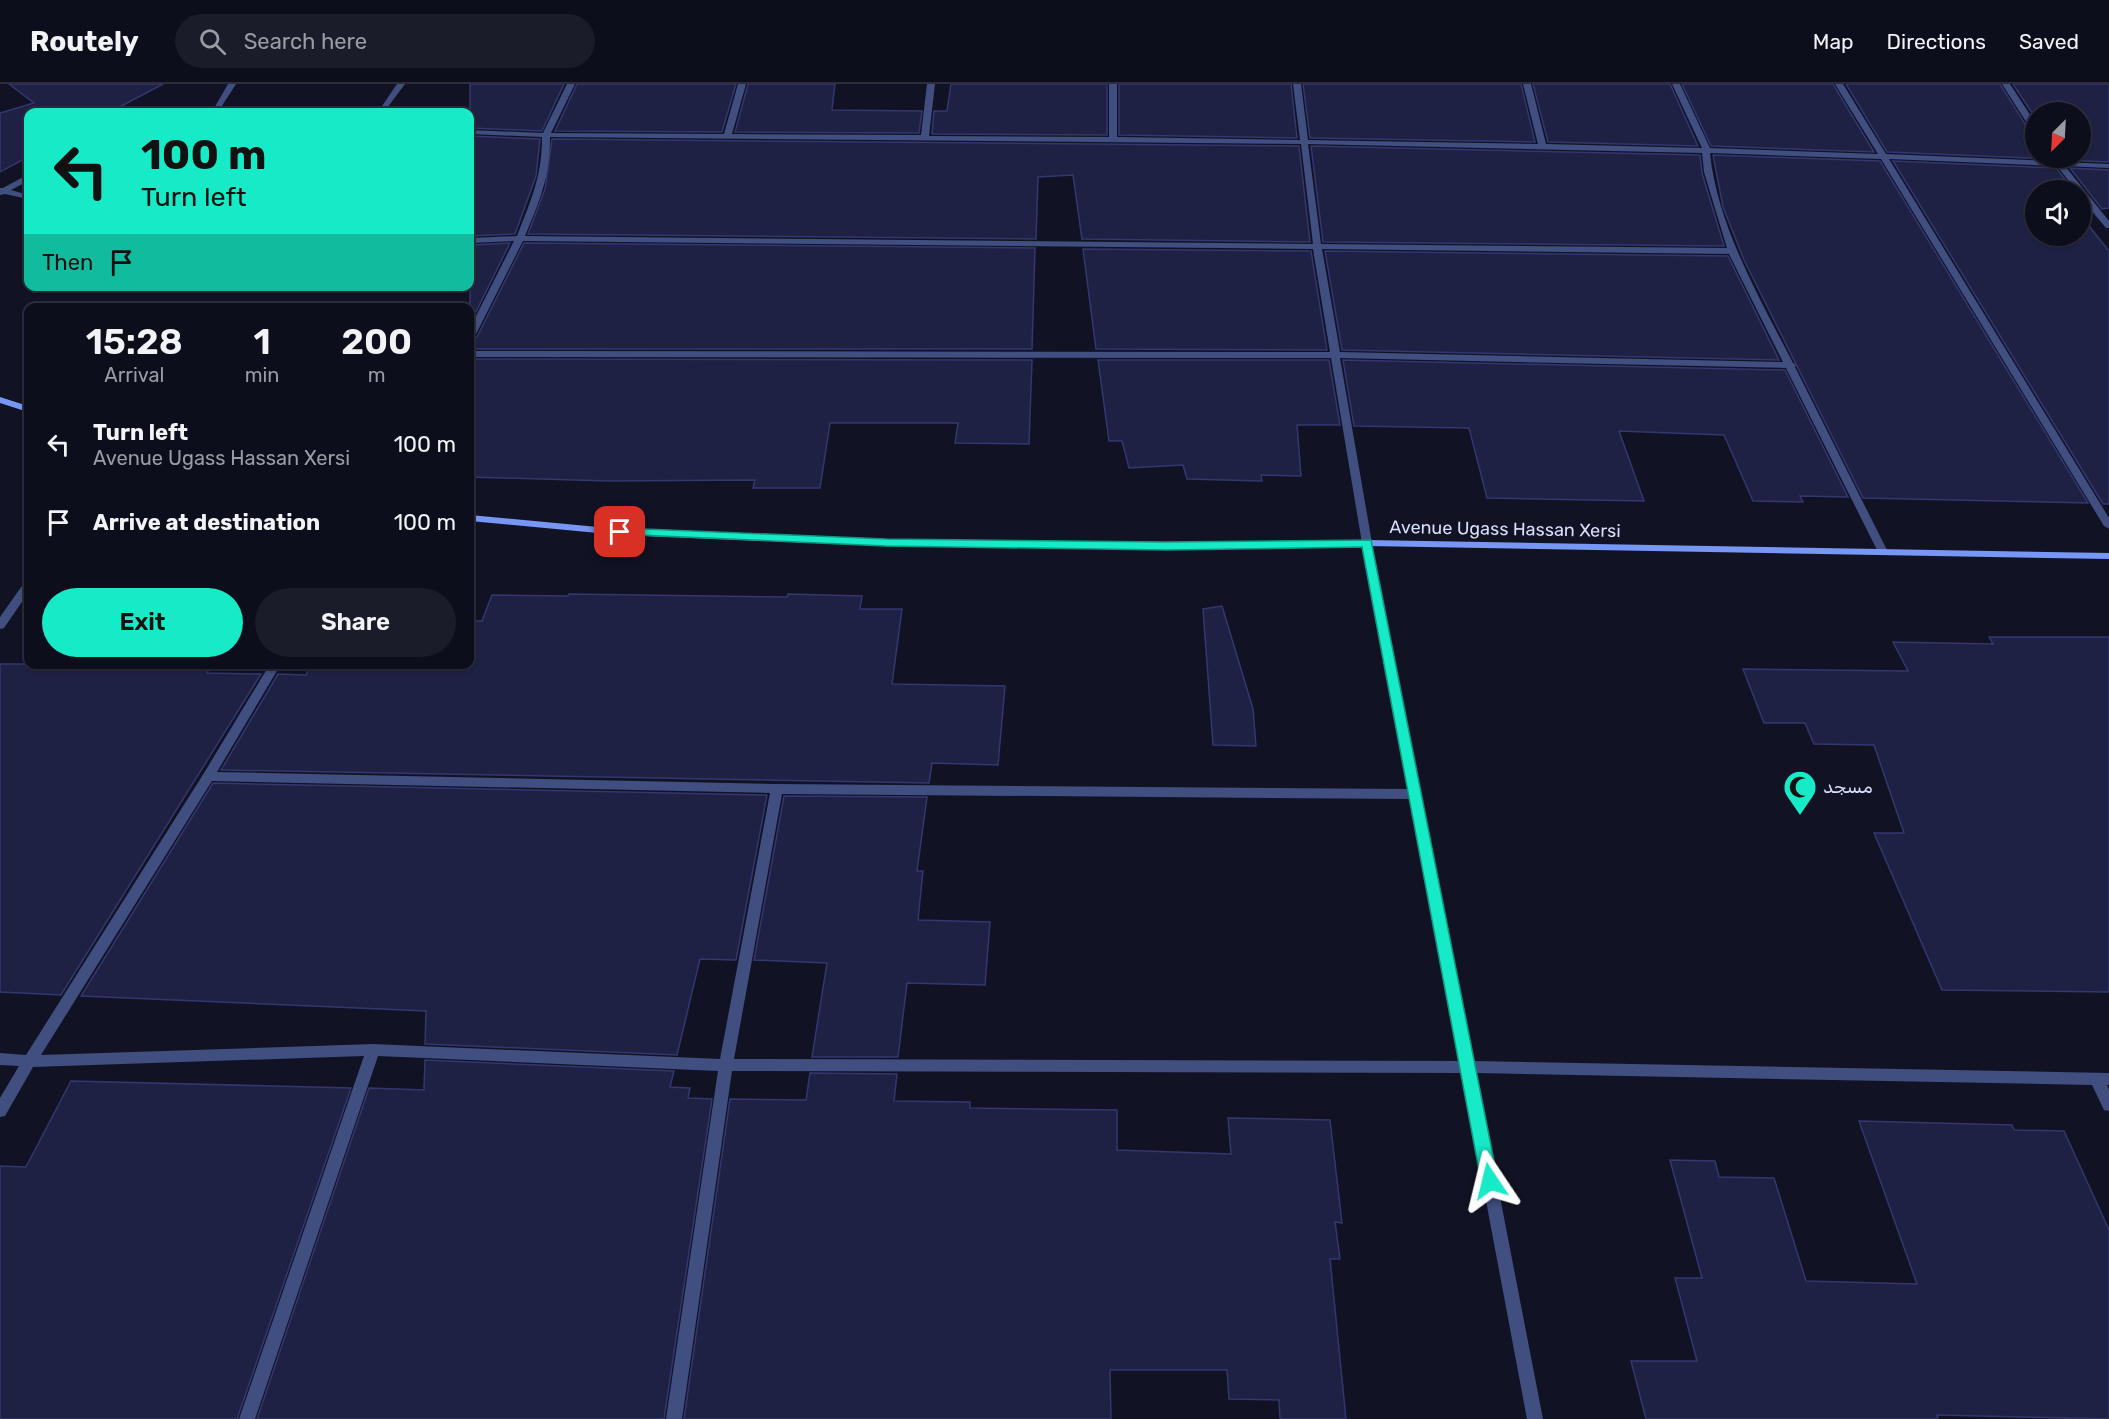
<!DOCTYPE html>
<html lang="en">
<head>
<meta charset="utf-8">
<style>
	body { margin:0; font-family:Rubik,"Noto Naskh Arabic",sans-serif; background:#1b1c29; color:#f1f3f6; height:100vh; display:flex; flex-direction:column; font-size:22px; white-space:nowrap }
	* { box-sizing:border-box; margin:0 }
	p { font-size:20px; color:#9a9ca3 }
	.icon { flex:none; width:33px; height:33px; fill:none; stroke:currentColor; stroke-width:2; stroke-linecap:round; stroke-linejoin:round }
	.map { position:relative; flex:1; overflow:hidden }
	.side { position:absolute; left:24px; top:219px; width:450px; height:366px; display:flex; flex-direction:column; background:#0d0e1c; border-radius:12px; box-shadow:0 2px 4px #0004,0 0 0 2px #2d2e3b }
	.side>* { flex:none }
	.top-card { position:absolute; left:24px; top:24px; width:450px; height:183px; border-radius:12px; box-shadow:0 2px 4px #0004,0 0 0 2px #2d2e3b; background:#16eac6; color:#111; overflow:hidden }
	.needle { width:39px; rotate:204deg }
	.fabs { position:absolute; left:2025px; top:18px; display:grid; gap:12px }
	.fabs a { display:grid; place-items:center; width:66px; height:66px; border-radius:50%; background:#0d0e1c; box-shadow:0 2px 4px #0004,0 0 0 2px #2d2e3b; font-size:30px }
	.pin { position:absolute; display:grid; place-items:center; width:51px; height:51px; color:#fff; margin:-26px; border-radius:12px; box-shadow:0 3px 9px #0006 }
	.me { position:absolute; width:66px; margin:-33px; rotate:350deg; stroke-linejoin:round; filter:drop-shadow(0 0 4px #0008) }
	.turn { display:flex; align-items:center; gap:21px; height:126px; padding:0 18px; font-size:27px }
	.turn .icon { width:78px; height:78px; stroke-width:2.5 }
	.turn b { display:block; font-size:42px; line-height:51px }
	.then { display:flex; align-items:center; height:57px; padding:0 18px; background:#0003; gap:12px; font-size:22px }
	.eta { display:flex; justify-content:space-evenly; align-items:center; height:102px; text-align:center }
	.eta b { font-size:36px; font-weight:600; line-height:42px }
	.primary-button { display:flex; gap:12px; margin-top:auto; padding:12px 18px }
	.primary-button a { flex:1; height:69px; border-radius:36px; background:#16eac6; color:#111; font-size:24px; font-weight:600; line-height:69px; text-align:center }
	.primary-button a+a { background:#1b1c29; color:#f1f3f6 }
	ul { padding:0; list-style:none }
	li { display:flex; align-items:center; gap:18px; height:78px; padding:0 18px }
	li div { flex:1 }
	li b { display:block; font-size:22px }
	li em { font-style:normal }
	header { display:flex; align-items:center; gap:36px; box-sizing:border-box; height:84px; padding:0 30px; background:#0d0e1c; border-bottom:2px solid #2d2e3b }
	header strong { font-size:28px }
	nav { display:flex; gap:33px; margin-inline-start:auto; font-size:21px }
	.search { width:420px; height:54px; background:#1b1c29; display:flex; align-items:center; gap:15px; box-sizing:border-box; padding:0 21px; border-radius:33px; color:#9a9ca3; font-size:22px }
	.map>svg:first-child { display:block }
	.building { fill:#1f2144; stroke:#33376e; stroke-width:1.5 }
	.lines { fill:none; stroke-linecap:round; stroke-linejoin:round }
	.minor { fill:#404f7f; fill-rule:evenodd }
	.secondary { fill:#7896f3; fill-rule:evenodd }
	.route { fill:#16eac6; stroke:#0e9881; stroke-width:1.5 }
	.labels { text-anchor:middle; dominant-baseline:central; stroke-width:4.5; stroke-linejoin:round; paint-order:stroke }
	.street-label { font-size:18px; fill:#d8defc; stroke:#111325 }
	.poi-label { font-size:18px; fill:#d8defc; stroke:#111325; text-anchor:start }
</style>
</head>
<body>
<header>
<strong>Routely</strong>
<div class="search"><svg class="icon" aria-label="search" viewBox="0 0 24 24"><circle cx="10" cy="10" r="6"/><path d="M15 15l6 6"/></svg>Search here</div>
<nav><a>Map</a><a>Directions</a><a>Saved</a></nav>
</header>
<div class="map">
<svg width="2109" height="1335" viewBox="0 0 2109 1335">
	<rect width="100%" height="100%" fill="#111325"/>
	<path class="building" d="M9 0H163L110 28H28V73L0 88V29L34 19Z
		M470 0H564L542 47 470 44Z
		M577 0H736L722 48 555 47Z
		M748 0H835L832 26 922 27 919 49 735 48Z
		M951 0H1107V51L932 50 934 27H947Z
		M1119 0H1291L1297 54 1119 51Z
		M1303 0H1521L1535 58 1310 54Z
		M1533 0H1670L1698 62 1548 58Z
		M1682 0H1833L1874 68 1711 62Z
		M1846 0H2000L2030 48 2036 51V74L2050 75 1887 68Z
		M2013 0H2109V78L2062 76 2060 74H2080V28H2036V35Z
		M470 52 540 55 536 92 515 150 470 152Z
		M552 55 1299 62 1310 158 1082 155 1073 91 1038 93 1036 155 528 150 545 105Z
		M1311 62 1700 71 1702 89 1724 162 1323 158Z
		M1713 71 1880 77 2088 419 1863 414 1744 176 1723 123Z
		M1893 77 2056 84 2074 106H2036V152H2080V131L2109 167V420H2103Z
		M2070 84 2109 86V124L2102 125Z
		M510 159 470 240V161Z
		M524 159 1035 164 1032 265H470V257L477 253Z
		M1083 165 1311 167 1327 266 1096 265Z
		M1325 167 1728 172 1779 276 1342 266Z
		M470 275 1032 276 1029 360 955 359 958 339H830L820 404H753L755 396 608 397 470 393Z
		M1098 276H1329L1340 341H1297L1301 392 1261 391 1262 397 1187 395 1183 381 1129 384 1122 357H1109Z
		M1343 276 1785 286 1848 413 1800 412 1803 418 1753 417 1724 351 1619 347 1644 417 1487 414 1469 344 1354 342Z
		M569 510 787 513 788 510 862 512 860 525H902L892 600 1005 602 998 681 932 679 929 699 221 686 278 590 306 591 311 580H470V537H482L492 511 568 512Z
		M1222 522 1253 625 1256 662 1213 661 1203 525Z
		M1989 553H2109V908L1942 906 1874 749H1904L1874 661 1814 660 1805 639H1764L1743 585 1908 587 1893 558 1993 560Z
		M0 580H212L207 589 261 590 61 911 0 908Z
		M213 699 767 711 736 876 700 875 677 971 425 960 426 927 81 912Z
		M784 712 927 713 917 787H923L918 836 990 838 985 901 907 899 898 973H812L827 879 754 876Z
		M425 976 674 987 670 1003 690 1004 688 1014 712 1015 664 1335H257L369 1004 424 1006Z
		M810 989 897 990 894 1017 970 1018V1024L1117 1026V1066L1231 1070 1228 1034 1330 1036 1342 1139 1335 1138 1340 1175H1330L1346 1335H1280L1279 1316 1229 1315 1227 1286H1110L1111 1335H684L730 1015 806 1016Z
		M71 997 351 1004 237 1335H0V1082L26 1083Z
		M1859 1037 2012 1041 2014 1046 2064 1047 2109 1146V1335L1937 1331 1938 1335H1646L1631 1277H1697L1675 1194H1702L1670 1076 1715 1077 1719 1093 1774 1094 1806 1197 1917 1200Z"/>
	<g class="lines">
		<path class="minor" d="M228 0H236L218 28H212Z
			M397 0H405L384 28H378Z
			M567 0H575L551 49 724 50 738 0H746L732 50 921 51 927 0H935L929 52 1109 53V0H1117V53L1300 56 1293 0H1301L1308 56 1538 60 1523 0H1531L1546 60 1702 64 1672 0H1680L1710 64 1878 70 1835 0H1843L1886 70 2053 77 2052 74H2058L2061 78 2109 80V84L2065 82 2109 137V144H2106L2080 113V106H2076L2057 82 1889 75 2109 434V445L2104 442 1881 75 1710 69C1717 141 1760 215 1793 279L1796 281 1795 283 1888 468 1887 470H1879L1786 284 1340 274 1372 459 1473 977 2109 989V1001H2107L2109 1006V1027L2104 1026 2092 1001 1476 989 1543 1335H1527L1462 989 732 987 682 1335H666L718 987 378 972 255 1335H239L364 972 33 983 5 1032 0 1033V1014L19 982 0 981V969L26 971 204 689 270 580H281L217 688 777 700 1408 705 1362 459 1331 274 470 273V267L1330 268 1313 165 523 157 475 252 470 255V244L514 157 470 159V154L517 152C531 116 542 93 542 53L470 50V46L543 49ZM550 53 1301 60 1313 160 525 152C540 116 550 93 550 53ZM1308 60 1702 69 1704 88 1727 164 1321 160ZM1322 165 1729 170 1783 278 1340 268ZM212 697 770 709 720 975 373 960 41 971ZM782 710 1410 715 1459 977 734 975Z
			M2002 0H2010L2036 40V49L2032 47Z
			M25 92H28V97L11 106 28 111V115L5 110 0 111V104H3Z
			M24 499H28V509L4 544 0 545V533Z"/>
		<path class="secondary" d="M0 313 28 322V328L0 319Z
			M470 431 619 445 887 456 1166 459 1367 456 2109 469V475L1367 462 1166 465 887 462 619 451 470 437Z"/>
	</g>
	<path class="route" d="M620 444 886 455 1166 458 1371 456 1498 1097 1496 1103 1490 1105 1483 1103 1481 1097 1362 463 1166 466 886 462 615 450 614 448Z"/>
	<defs>
		<symbol id="mosque-pin" viewBox="-11 -11 22 30"><path d="M0 17L-7.5 6A9.5 9.5 0 1 1 7.5 6Z" fill="#16eac6" stroke="#111325"/><path d="M3.5-4.9A6 6 0 1 0 3.5 4.9A5 5 0 1 1 3.5-4.9Z" fill="#111"/></symbol>
	</defs>
	<g fill-rule="evenodd">
		<use href="#mosque-pin" x="1781" y="684" width="38" height="52"/>
	</g>
	<g class="labels">
		<g class="street-label">
			<text transform="translate(1505 445) rotate(1)">Avenue Ugass Hassan Xersi</text>
		</g>
		<g class="poi-label">
			<text x="1823" y="703">مسجد</text>
		</g>
	</g>
</svg>
<div class="fabs">
<a><svg class="needle" viewBox="-14 -14 28 28"><path d="M0-13l5 13h-10z" fill="#e53935"/><path d="M0 13l5-13h-10z" fill="#9a9ca3"/></svg></a>
<a><svg class="icon" aria-label="sound" viewBox="0 0 24 24"><path d="M4 9h4l5-4v14l-5-4H4zM17 9q2 3 0 6"/></svg></a>
</div>
<div class="pin" style="left:620px;top:448px;background:#d93025"><svg class="icon" aria-label="arrive" viewBox="0 0 24 24"><path d="M6 21V4h12l-3 4 3 4H6"/></svg></div>
<svg class="me" style="left:1490px;top:1097px" viewBox="-20 -20 40 40"><path d="M0-17L14 15 0 8-14 15z" fill="#16eac6" stroke="#fff" stroke-width="4"/></svg>
<div class="top-card">
<div class="turn"><svg class="icon" aria-label="left" viewBox="0 0 24 24"><path d="M17 20v-9H6M10 6l-5 5 5 5"/></svg><div><b>100 m</b>Turn left</div></div>
<div class="then">Then<svg class="icon" aria-label="arrive" viewBox="0 0 24 24"><path d="M6 21V4h12l-3 4 3 4H6"/></svg></div>
</div>
<section class="side">
<div class="eta">
<div><b>15:28</b><p>Arrival</p></div>
<div><b>1</b><p>min</p></div>
<div><b>200</b><p>m</p></div>
</div>
<ul>
<li><svg class="icon" aria-label="left" viewBox="0 0 24 24"><path d="M17 20v-9H6M10 6l-5 5 5 5"/></svg><div><b>Turn left</b><p>Avenue Ugass Hassan Xersi</p></div><em>100 m</em></li>
<li><svg class="icon" aria-label="arrive" viewBox="0 0 24 24"><path d="M6 21V4h12l-3 4 3 4H6"/></svg><div><b>Arrive at destination</b></div><em>100 m</em></li>
</ul>
<div class="primary-button"><a>Exit</a><a>Share</a></div>
</section>
</div>
</body>
</html>
